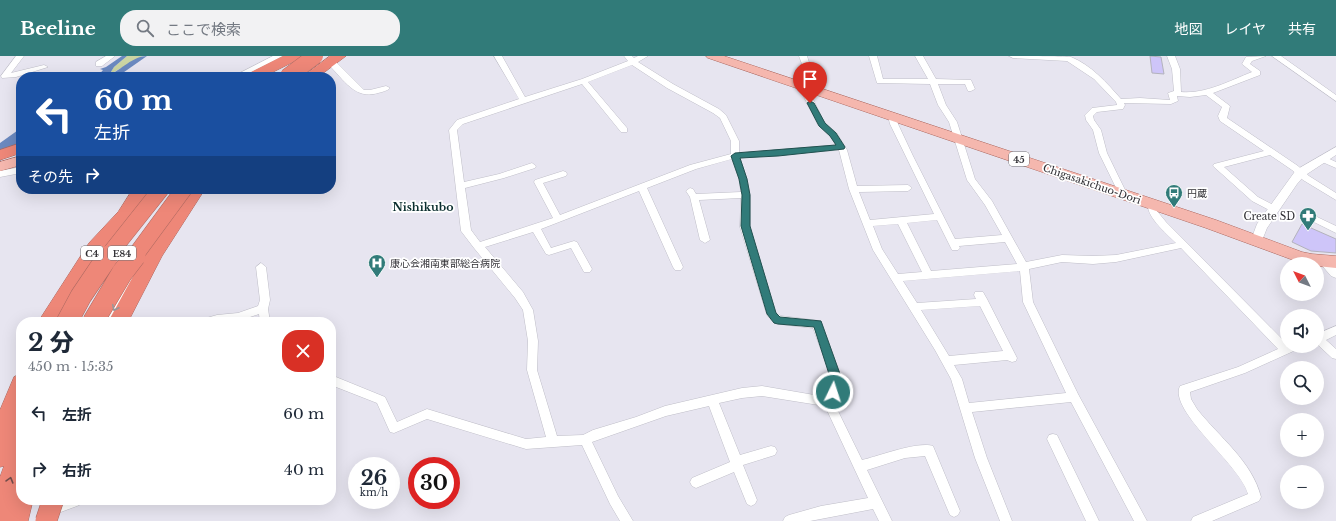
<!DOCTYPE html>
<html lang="ja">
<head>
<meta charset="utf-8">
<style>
	body { margin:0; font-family:"Libre Baskerville","Noto Sans JP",serif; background:#f2f2f3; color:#1f2937; height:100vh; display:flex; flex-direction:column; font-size:15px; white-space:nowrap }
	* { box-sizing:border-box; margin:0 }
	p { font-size:13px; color:#747a83 }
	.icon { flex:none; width:22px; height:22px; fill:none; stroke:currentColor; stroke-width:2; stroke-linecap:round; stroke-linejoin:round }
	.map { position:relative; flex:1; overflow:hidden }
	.sheet { position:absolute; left:16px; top:261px; width:320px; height:188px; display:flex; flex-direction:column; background:#fff; border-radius:16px; box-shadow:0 4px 16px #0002 }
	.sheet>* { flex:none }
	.banner { position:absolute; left:16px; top:16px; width:320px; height:122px; border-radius:16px; box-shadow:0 4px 16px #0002; background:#1a4fa0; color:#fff; overflow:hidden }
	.needle { width:26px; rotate:312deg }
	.tools { position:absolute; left:1280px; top:201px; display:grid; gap:8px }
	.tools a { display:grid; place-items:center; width:44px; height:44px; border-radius:50%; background:#fff; box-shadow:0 4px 16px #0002; font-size:20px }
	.speed { position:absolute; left:348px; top:401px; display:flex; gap:8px; font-size:20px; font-weight:700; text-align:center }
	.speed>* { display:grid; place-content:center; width:52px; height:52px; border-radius:50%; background:#fff; box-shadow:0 4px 16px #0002; line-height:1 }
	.speed small { font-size:10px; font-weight:400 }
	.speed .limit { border:6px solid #d22; background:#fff; color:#111 }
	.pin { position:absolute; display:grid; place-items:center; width:34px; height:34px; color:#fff; margin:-41px -17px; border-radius:50% 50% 50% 0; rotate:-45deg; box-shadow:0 0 4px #0007 }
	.pin .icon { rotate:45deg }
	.me { position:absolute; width:44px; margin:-22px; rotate:4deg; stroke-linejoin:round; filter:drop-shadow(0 0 3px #0008) }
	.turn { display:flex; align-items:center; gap:14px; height:84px; padding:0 12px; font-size:18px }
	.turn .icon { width:52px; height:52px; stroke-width:2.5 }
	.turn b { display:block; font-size:28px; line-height:34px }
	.then { display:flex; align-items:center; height:38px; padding:0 12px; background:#0003; gap:8px; font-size:15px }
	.round { display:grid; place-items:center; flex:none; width:42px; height:42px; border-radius:16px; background:#f2f2f3 }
	.overview { display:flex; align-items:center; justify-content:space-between; height:68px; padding:0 12px }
	h1 { font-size:24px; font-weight:800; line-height:30px }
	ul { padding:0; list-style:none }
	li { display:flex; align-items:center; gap:12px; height:56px; padding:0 12px }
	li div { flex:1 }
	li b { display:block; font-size:15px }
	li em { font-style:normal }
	header { display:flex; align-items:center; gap:24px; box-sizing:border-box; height:56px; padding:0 20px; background:#317b79; color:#fff }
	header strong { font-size:19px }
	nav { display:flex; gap:22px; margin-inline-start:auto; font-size:14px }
	.search { width:280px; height:36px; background:#f2f2f3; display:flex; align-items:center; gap:10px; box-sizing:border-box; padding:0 14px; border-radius:16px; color:#747a83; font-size:15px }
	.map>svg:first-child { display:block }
	.green { fill:#ccd5a3 }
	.water { fill:#6b89c0 }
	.building { fill:#cec5f9; stroke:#b3b2bc }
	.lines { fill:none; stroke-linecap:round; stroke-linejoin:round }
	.minor-casing { stroke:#bfbec8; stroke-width:1 }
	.tertiary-casing { stroke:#bfbec8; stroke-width:1 }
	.primary-casing { stroke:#ac6961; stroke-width:1 }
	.motorway-casing { stroke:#ac6961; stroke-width:1 }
	.minor { fill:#fff; fill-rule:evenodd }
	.tertiary { fill:#fff; fill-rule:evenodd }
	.primary { fill:#f5b7ae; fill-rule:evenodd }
	.motorway { fill:#ee8778; fill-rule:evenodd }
	.motorway-bridge-far1-casing { stroke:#ac6961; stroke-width:17; stroke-linecap:butt }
	.motorway-bridge-casing { stroke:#ac6961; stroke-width:22; stroke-linecap:butt }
	.motorway-bridge-far1 { stroke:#ee8778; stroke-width:16 }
	.motorway-bridge { stroke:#ee8778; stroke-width:21 }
	.oneway { stroke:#98989a }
	.oneway2 { stroke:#734e4c }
	.route { fill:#317b79; stroke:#20504f }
	.labels { text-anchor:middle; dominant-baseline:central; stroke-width:3.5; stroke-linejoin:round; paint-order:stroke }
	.shield { fill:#fff; stroke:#6f6e72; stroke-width:1 }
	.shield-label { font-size:9px; font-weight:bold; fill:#313035 }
	.street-label { font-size:10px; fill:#313035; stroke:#fff }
	.poi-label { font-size:10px; fill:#313035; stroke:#fff; text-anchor:start }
	.neighbourhood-label { font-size:11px; font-weight:bold; fill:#0c2f2f; stroke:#fff }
</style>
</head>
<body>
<header>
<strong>Beeline</strong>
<div class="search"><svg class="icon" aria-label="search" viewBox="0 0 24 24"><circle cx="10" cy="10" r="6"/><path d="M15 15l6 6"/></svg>ここで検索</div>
<nav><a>地図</a><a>レイヤ</a><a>共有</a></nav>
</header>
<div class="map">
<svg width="1336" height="465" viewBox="0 0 1336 465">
	<rect width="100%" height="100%" fill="#e7e5f0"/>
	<path class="green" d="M127 0H142L109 19 114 11Z"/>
	<path class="water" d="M122 0H127L114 11 109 19C121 14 133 0 147 0L117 21H97L103 14 100 13 106 11Z
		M21 72V89L0 105V87Z"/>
	<path class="building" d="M1150 0 1161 1 1164 18 1152 17Z
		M1302 168 1336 183V197L1311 195 1292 186Z"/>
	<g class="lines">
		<defs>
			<path id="minor" d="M16 0H24L11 17 44 9 48 11 16 21 2 22 1 20Z
				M106 0H115L102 10H96V6Z
				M273 0H283L242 21H232Z
				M494 0H502L525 41 582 23 628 5 624 0H632L634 2 638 0H648L638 6 673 28 719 53 726 59 739 85V97L836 89 830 80 818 69 803 39C810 25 804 14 799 0H807C811 14 818 25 811 39L825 68 836 76 847 94 857 130 908 129 912 132 908 135 859 136 870 164 934 158 890 68 888 60 892 58 896 60 898 68 913 100 955 183 1002 179 985 149 967 124 949 66 938 49 930 28 877 27 869 0H877L883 23H928L915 0H923L936 23 971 24 975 33 971 35H968L965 28H938L946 49 957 66 975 123 992 145 1026 206 1062 199 1093 200 1116 199 1176 187C1167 178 1143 158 1149 146H1155L1157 155 1166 166 1287 288V290H1299L1298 293 1245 317 1190 336 1191 343 1197 353C1219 381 1252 405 1261 441L1259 445 1212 465H1191L1193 461 1248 438C1241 409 1168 355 1180 330L1238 311 1278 293 1181 192 1116 206 1093 208 1062 206 1029 213 1033 246 1078 338 1147 465H1134L1071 346 972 356 987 402 1012 465H1000L975 402 951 323 935 294 873 194 849 133 839 94 740 102 747 123 750 139V171L776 257 781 260 821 265 840 318C842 330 835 341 837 353L862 404C879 400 918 385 933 390L960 455 958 459 954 461 950 459 925 400 905 402 867 414 892 465H879L873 453 810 465H783L785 461 789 459 821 450 868 442 825 350 762 340 742 342 719 347 740 399 771 390 775 391 777 395 775 399 743 409 757 444 755 448 751 450 747 448 734 416 696 432 692 430 690 426 692 422 730 406 709 350 666 360 592 386 618 440 633 465H620L610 448 582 389 526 393 427 363 394 377 390 376 377 347 331 329V319L385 341 397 366 427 353 526 383 546 381 527 314 528 285 523 254 515 242 474 192 461 175 449 74 457 64 519 43ZM632 9 667 32 713 57 720 62 731 85V98L690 109 560 159 543 127 566 120 567 118 566 116 563 115 535 124 534 126 553 162 480 186 471 174 465 132 504 122 535 112 536 110 532 107 499 118 464 126 457 74 463 68 582 28 621 76H627V72L588 26ZM732 103 739 123 741 136 696 138 693 133 690 132 686 135 690 141 700 184 705 187 710 184 699 144 741 142 740 171 767 259 774 267 778 268 813 272 830 318V325L826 341 762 330 742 332 665 350 636 361 593 374 583 379 557 380 537 314 538 285 533 254 523 236 485 191 533 176 546 198 549 199 571 192 584 216H590L592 213 577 186 574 185 551 192 541 173 639 135 673 211 675 214H681L683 211 647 132 696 113ZM937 164 952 194H958L960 192 959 190 1005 186 1017 208 931 215 907 167ZM898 168 922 216 898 218 882 193 873 170ZM1020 215 1023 246 1066 337 969 347 962 323 954 309 1007 304 1012 306 1016 305 1017 302 987 243 983 236H975L974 239 976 243 917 247 903 225ZM980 250 1003 295 949 300 921 254Z
				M1009 0C1023 0 1061 0 1071 1 1091 9 1107 27 1121 43L1140 42 1170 44 1168 37 1174 35 1172 13 1167 0H1175L1180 13 1181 36C1206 38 1229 25 1252 16L1242 8 1246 1 1266 0 1252 5 1250 8 1260 15V19L1213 37 1230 50 1227 62 1298 110 1309 120 1336 137V144L1303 124 1292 114 1270 99 1224 111 1258 141 1277 151 1279 153 1274 156 1271 155 1252 145 1213 110 1214 108 1264 95 1220 65 1218 60 1222 51 1206 39 1190 41 1177 40 1178 45 1171 48 1124 47 1125 49 1123 53 1097 56 1093 60 1094 64 1101 74 1107 97 1127 138 1123 141 1120 140 1099 97 1093 74 1086 64 1085 59 1092 52 1117 49 1116 46 1094 23 1067 5 1013 2Z
				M1272 0H1281L1336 39V45Z
				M329 5H335L364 34H370L386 30 390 32C387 35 382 36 378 37 355 44 344 24 329 9Z
				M1323 100 1336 106V112L1320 105 1319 103 1320 101Z
				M21 111V117L0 121V115Z
				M1315 160 1336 170V177L1312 165 1310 163Z
				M140 204 145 208 113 266H103L137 205Z
				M261 207 266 211 270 244 268 253 270 266H260L259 258 238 265 202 266 203 263 217 259 238 257 258 250 260 244 256 211Z
				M1336 270V279L1326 284 1336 293V303L1332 302 1317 288V278Z
				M1053 378 1057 379 1099 465H1086L1047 383 1049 379Z
				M61 444H83L81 448 77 450 50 460 46 458 44 454 46 450Z"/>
			<path id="tertiary" d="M1336 91V99L1304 120 1297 128 1267 172 1261 187 1257 188 1253 187 1251 184 1257 168 1296 114Z
				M1325 201 1329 203 1336 209V222L1331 220 1319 206 1321 203Z"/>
			<path id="primary" d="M706 0H724L1216 164 1302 196 1312 198 1336 200V212L1317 210V208H1306L1293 204 1206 172 708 2Z
				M21 100V109L0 115V106Z"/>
			<path id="motorway" d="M283 0H301L299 3 263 21H245L247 18Z
				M330 0H346L318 21H302Z
				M21 87V97L0 104V94Z
				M133 133H150L130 164 101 197 58 266H38L89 187 118 156Z
				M188 133H205L162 200 128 266H108L148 193Z
				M21 318V355L18 364 21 365V428L19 433H21V444H33L28 465H0V421L4 410 0 411V354L14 321Z"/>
		</defs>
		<use href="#minor" class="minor-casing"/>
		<use href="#tertiary" class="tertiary-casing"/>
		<use href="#primary" class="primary-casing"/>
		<use href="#motorway" class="motorway-casing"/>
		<use href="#minor" class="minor"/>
		<use href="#tertiary" class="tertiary"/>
		<use href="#primary" class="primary"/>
		<use href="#motorway" class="motorway"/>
		<defs>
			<path id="motorway-bridge-far1" d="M287 21 315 0
				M107 201 161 133
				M134 201 184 133"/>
			<path id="motorway-bridge" d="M67 266 81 240 108 200
				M93 266 122 217 135 200
				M46 465 53 444"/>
		</defs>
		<use href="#motorway-bridge-far1" class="motorway-bridge-far1-casing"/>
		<use href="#motorway-bridge" class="motorway-bridge-casing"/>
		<use href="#motorway-bridge-far1" class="motorway-bridge-far1"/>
		<use href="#motorway-bridge" class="motorway-bridge"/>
	</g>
	<defs><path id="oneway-chevron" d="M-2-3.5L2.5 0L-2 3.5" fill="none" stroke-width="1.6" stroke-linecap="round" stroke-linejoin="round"/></defs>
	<use class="oneway" href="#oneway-chevron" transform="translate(115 252) rotate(116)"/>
	<use class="oneway2" href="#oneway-chevron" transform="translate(10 424) rotate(-74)"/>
	<path class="route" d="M810 45 814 47 825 67 836 77 845 91 844 93 778 100 740 102 747 123 750 139V170L776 257 780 261 821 265 840 318C841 325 840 332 836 339L833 340 829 339 828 336 831 325 829 318 814 271 778 268 774 267 767 258 741 170 742 139 739 123 731 100 735 97 836 89 830 80 819 70 807 47Z"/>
	<defs>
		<symbol id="bus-pin" viewBox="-11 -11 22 30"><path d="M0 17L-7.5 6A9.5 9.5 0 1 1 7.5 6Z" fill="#317b79" stroke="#fff"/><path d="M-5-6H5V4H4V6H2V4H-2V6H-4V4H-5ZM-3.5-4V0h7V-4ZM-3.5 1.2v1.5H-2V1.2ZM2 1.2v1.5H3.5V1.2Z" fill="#fff"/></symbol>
		<symbol id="pharmacy-pin" viewBox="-11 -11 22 30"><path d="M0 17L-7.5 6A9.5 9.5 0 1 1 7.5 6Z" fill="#317b79" stroke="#fff"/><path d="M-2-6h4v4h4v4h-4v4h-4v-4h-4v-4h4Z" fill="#fff"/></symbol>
		<symbol id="hospital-pin" viewBox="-11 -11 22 30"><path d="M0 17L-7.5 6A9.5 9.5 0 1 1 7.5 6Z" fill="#317b79" stroke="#fff"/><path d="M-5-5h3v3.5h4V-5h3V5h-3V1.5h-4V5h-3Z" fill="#fff"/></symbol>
	</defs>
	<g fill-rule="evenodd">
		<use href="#bus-pin" x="1164" y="127" width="20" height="27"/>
		<use href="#pharmacy-pin" x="1298" y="150" width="20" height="27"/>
		<use href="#hospital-pin" x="367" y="197" width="20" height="27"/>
	</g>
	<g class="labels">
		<g class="shield">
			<rect x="1009" y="96" width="20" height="14" rx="3"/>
			<rect x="81" y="190" width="22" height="14" rx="3"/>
			<rect x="108" y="190" width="28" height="14" rx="3"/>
		</g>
		<g class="shield-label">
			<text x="1019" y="103">45</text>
			<text x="92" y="197">C4</text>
			<text x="122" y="197">E84</text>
		</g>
		<g class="street-label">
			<text transform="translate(1092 128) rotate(19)">Chigasakichuo-Dori</text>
		</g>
		<g class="poi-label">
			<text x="1187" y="137">円蔵</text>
			<text x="1295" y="160" text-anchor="end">Create SD</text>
			<text x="390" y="207">康心会湘南東部総合病院</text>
		</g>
		<g class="neighbourhood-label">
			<text x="423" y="151">Nishikubo</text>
		</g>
	</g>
</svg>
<div class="tools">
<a><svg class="needle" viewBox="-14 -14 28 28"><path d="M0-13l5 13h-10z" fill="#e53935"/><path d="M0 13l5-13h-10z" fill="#747a83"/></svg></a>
<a><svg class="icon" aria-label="sound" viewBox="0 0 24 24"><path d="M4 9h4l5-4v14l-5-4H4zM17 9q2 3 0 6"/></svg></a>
<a><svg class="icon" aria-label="search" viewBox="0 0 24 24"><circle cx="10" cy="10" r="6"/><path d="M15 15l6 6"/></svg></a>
<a>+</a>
<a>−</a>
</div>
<div class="speed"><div>26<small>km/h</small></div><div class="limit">30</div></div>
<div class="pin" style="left:810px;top:47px;background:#d93025"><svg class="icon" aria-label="arrive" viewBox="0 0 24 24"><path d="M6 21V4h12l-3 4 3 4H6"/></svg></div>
<svg class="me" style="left:833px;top:336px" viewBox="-20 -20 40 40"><circle r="17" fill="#317b79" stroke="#fff" stroke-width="3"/><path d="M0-11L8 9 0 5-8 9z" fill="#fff"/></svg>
<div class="banner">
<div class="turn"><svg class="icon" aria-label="left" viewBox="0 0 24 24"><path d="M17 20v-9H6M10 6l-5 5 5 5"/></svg><div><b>60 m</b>左折</div></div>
<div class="then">その先<svg class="icon" aria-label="right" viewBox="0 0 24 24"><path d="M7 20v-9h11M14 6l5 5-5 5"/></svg></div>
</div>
<section class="sheet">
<div class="overview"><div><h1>2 分</h1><p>450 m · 15:35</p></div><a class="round" style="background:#d93025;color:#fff"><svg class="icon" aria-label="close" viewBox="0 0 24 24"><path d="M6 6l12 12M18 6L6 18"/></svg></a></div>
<ul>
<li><svg class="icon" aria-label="left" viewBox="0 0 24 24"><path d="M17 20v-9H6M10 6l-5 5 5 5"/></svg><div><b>左折</b></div><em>60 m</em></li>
<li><svg class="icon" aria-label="right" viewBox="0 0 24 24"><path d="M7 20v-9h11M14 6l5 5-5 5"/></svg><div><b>右折</b></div><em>40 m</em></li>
</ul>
</section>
</div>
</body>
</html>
